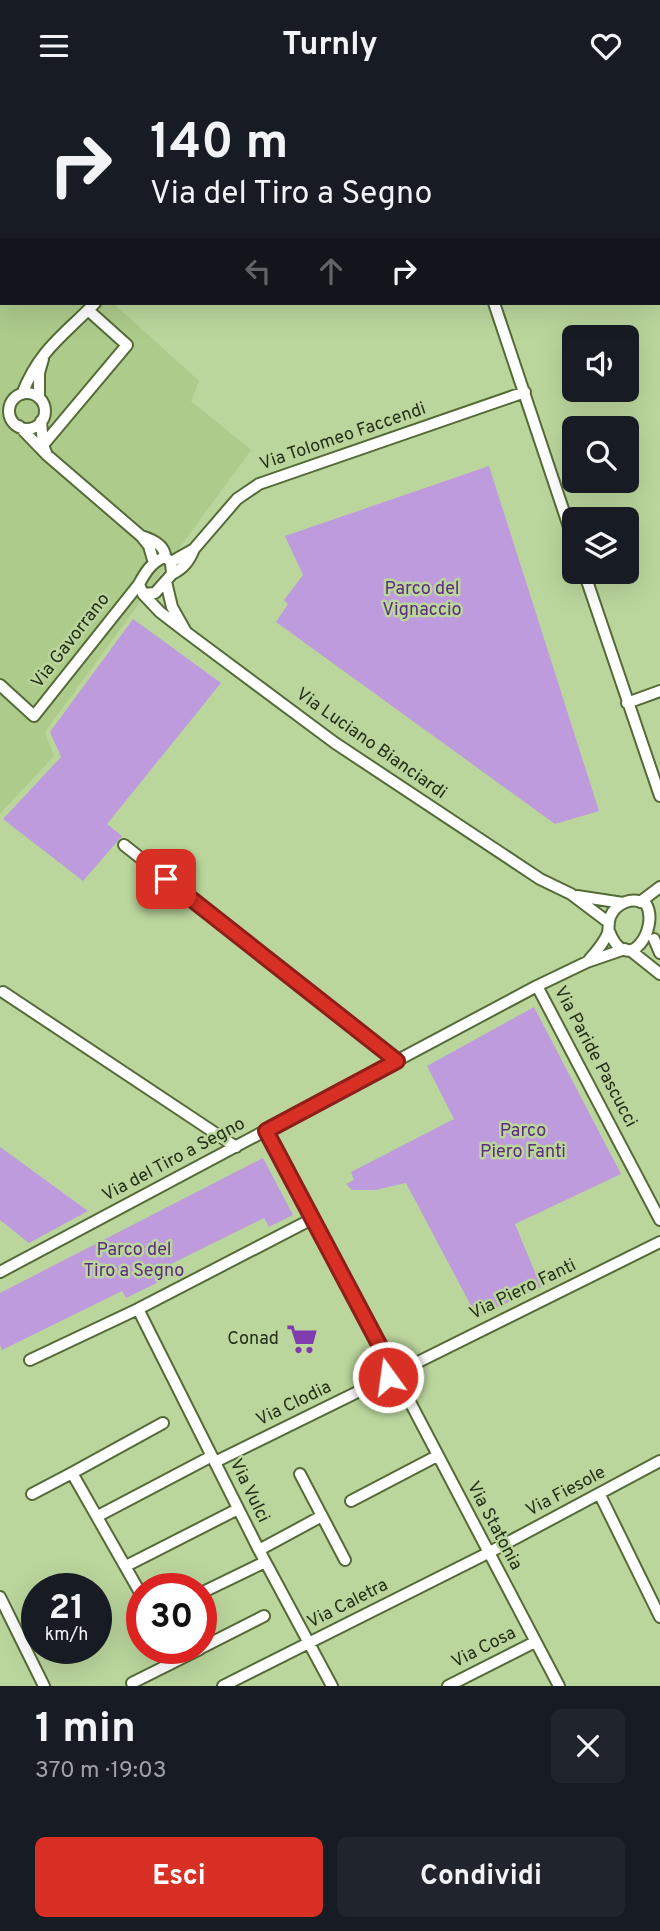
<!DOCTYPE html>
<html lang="it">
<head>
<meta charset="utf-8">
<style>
	body { margin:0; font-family:Overpass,sans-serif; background:#20242c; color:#f1f3f6; height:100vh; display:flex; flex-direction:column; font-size:26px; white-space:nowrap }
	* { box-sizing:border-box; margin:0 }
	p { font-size:23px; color:#9ea1a6 }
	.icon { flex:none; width:38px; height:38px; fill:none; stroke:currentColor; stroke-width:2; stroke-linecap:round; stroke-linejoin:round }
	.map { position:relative; height:1595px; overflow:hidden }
	.panel { display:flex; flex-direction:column; background:#171b24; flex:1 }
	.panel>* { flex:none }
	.hud { position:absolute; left:0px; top:0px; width:662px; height:214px; box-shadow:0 7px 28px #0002; background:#171b24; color:#f1f3f6; overflow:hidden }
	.buttons { position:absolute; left:562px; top:234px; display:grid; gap:14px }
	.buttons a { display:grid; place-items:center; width:77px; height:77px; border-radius:10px; background:#171b24; box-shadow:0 7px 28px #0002; font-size:35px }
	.speed { position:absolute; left:21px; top:1482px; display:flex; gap:14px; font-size:35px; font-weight:700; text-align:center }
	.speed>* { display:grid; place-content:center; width:91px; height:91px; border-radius:50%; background:#171b24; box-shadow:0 7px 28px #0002; line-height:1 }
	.speed small { font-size:18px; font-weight:400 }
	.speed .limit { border:10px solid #d22; background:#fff; color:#111 }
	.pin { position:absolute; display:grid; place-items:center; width:60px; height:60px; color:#fff; margin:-30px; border-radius:14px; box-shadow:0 4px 10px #0006 }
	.me { position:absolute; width:77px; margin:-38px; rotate:346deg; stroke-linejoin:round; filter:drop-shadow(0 0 5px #0008) }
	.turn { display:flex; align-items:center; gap:24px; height:147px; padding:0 35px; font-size:32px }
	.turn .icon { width:91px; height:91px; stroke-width:2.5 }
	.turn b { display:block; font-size:49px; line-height:60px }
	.lanes { display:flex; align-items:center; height:66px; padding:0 35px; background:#0003; justify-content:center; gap:35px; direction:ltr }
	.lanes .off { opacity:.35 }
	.round { display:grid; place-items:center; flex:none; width:74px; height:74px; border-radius:10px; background:#20242c }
	.overview { display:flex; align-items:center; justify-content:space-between; height:119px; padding:0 35px }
	h1 { font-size:42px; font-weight:700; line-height:52px }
	.cta { display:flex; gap:14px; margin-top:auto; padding:14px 35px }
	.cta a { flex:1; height:80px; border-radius:10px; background:#d93025; color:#fff; font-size:28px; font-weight:700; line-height:80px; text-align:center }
	.cta a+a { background:#20242c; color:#f1f3f6 }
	header { display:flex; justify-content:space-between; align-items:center; height:91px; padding:0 35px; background:#171b24; font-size:32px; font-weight:700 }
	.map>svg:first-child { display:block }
	.built { fill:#adcb8b }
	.green { fill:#be9bdc }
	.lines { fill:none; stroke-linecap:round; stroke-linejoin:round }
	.minor-casing { stroke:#546b37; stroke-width:14 }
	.minor { stroke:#fff; stroke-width:10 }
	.route-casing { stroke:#8d1f18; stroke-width:18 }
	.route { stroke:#d93025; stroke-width:12 }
	.labels { text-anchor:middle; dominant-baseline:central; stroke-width:5; stroke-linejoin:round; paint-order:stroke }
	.street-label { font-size:18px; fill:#252f19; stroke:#bbd69d }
	.park-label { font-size:18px; fill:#5d2c7e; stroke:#bbd69d }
	.poi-label { font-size:18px; fill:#252f19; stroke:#bbd69d; text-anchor:end }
</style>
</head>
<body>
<header><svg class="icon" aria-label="menu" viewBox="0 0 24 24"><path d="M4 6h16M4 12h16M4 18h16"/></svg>Turnly<svg class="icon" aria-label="heart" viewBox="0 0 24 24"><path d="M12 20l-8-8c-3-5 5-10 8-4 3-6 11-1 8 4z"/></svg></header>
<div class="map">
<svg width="660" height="1595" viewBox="0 0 660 1595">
	<rect width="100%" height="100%" fill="#bbd69d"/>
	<path class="built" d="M0 104 2 212H113L199 290 191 310 251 359 45 641 54 665 0 723Z"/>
	<path class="green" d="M489 375 599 720 555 733 276 531 288 513 284 509 303 484 285 445Z
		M133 528 221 592 107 733 122 745 83 790 3 728 61 666 50 641Z
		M534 916 621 1083 515 1133 541 1196 477 1226 406 1092 375 1099H352L346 1093 354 1089 351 1081 454 1028 427 975Z
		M0 1056 88 1120 29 1152 0 1129Z
		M263 1067 293 1124 269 1136 264 1127 165 1176 169 1186 126 1207 122 1200 2 1259 0 1254V1202Z"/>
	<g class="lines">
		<defs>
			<path id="minor" d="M29 0 30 2
				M388 0 390 2
				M297 2 299 0
				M494 212 574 451
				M9 320a18 18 0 1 1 36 0a18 18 0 1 1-36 0Z
				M22 303C40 258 63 245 95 212
				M39 307V282L43 268
				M19 335 47 364 43 354 41 330
				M43 354 127 254 88 219
				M47 364 141 445
				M194 458 237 408 259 393 525 301
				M165 466 171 471 172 483 155 502 143 503 139 493C145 482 152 470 165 466Z
				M171 471 194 458C189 470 184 477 172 483
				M154 472 149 455 141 445C151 448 165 454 165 466
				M584 481 660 705
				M143 503 160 521 186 541 172 516 166 491
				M186 541 335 652 540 788 571 803 608 831
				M0 594 34 625 139 493
				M627 612 660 600
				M124 754 397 970
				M577 805 623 812
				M640 811 660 796
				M654 848 660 862
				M630 859 660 883
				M589 869C596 861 604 852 608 842 609 837 608 832 610 826 616 812 632 805 646 813 660 836 628 888 609 840
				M537 895 660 1129
				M3 901 236 1056
				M266 1040 391 1276
				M0 1181 537 895 587 871 625 858
				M138 1218 259 1459 332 1595
				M30 1269 138 1218 312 1128
				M402 1279 660 1151
				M399 1290 559 1595
				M215 1371 388 1286
				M300 1383 345 1469
				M32 1403 72 1382
				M600 1404 660 1526
				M351 1410 437 1365
				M98 1425 212 1365
				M259 1459 322 1425
				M126 1475 238 1418
				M201 1502 265 1471
				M142 1505 72 1382 163 1332
				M0 1506 44 1595
				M201 1557 264 1525
				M132 1592 200 1558
				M223 1595 488 1462 660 1370
				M448 1595 535 1551"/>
		</defs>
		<use href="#minor" class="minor-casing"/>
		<use href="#minor" class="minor"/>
	</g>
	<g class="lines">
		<defs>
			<path id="route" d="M166 788 397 970 266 1040 391 1276 387 1281 388 1286"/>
		</defs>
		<use href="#route" class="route-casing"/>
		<use href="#route" class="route"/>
	</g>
	<defs>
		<symbol id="supermarket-bare" viewBox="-9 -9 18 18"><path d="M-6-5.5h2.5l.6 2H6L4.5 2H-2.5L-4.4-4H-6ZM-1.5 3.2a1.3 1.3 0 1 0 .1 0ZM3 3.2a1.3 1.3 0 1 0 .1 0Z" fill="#803bae" stroke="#bbd69d" stroke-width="2.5" paint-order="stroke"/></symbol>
	</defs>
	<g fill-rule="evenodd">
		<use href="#supermarket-bare" x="280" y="1226" width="44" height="44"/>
	</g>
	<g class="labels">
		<g class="street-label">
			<text transform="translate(343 346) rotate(-19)">Via Tolomeo Faccendi</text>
			<text transform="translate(71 550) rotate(-52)">Via Gavorrano</text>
			<text transform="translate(371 653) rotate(35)">Via Luciano Bianciardi</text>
			<text transform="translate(595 966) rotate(62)">Via Paride Pascucci</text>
			<text transform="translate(174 1069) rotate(-28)">Via del Tiro a Segno</text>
			<text transform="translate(523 1199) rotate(-26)">Via Piero Fanti</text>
			<text transform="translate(294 1313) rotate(-26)">Via Clodia</text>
			<text transform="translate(249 1400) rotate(64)">Via Vulci</text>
			<text transform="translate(566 1401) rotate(-28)">Via Fiesole</text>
			<text transform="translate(494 1435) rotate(62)">Via Statonia</text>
			<text transform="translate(348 1513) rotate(-27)">Via Caletra</text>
			<text transform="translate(484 1557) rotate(-27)">Via Cosa</text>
		</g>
		<g class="park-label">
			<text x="422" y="498">Parco del<tspan x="422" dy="21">Vignaccio</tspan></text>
			<text x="523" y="1040">Parco<tspan x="523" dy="21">Piero Fanti</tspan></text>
			<text x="134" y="1159">Parco del<tspan x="134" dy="21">Tiro a Segno</tspan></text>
		</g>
		<g class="poi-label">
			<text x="279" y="1248">Conad</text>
		</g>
	</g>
</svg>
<div class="buttons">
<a><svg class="icon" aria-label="sound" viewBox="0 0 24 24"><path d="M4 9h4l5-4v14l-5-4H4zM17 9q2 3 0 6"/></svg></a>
<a><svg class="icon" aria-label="search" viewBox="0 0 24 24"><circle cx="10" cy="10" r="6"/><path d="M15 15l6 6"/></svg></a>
<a><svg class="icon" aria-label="layers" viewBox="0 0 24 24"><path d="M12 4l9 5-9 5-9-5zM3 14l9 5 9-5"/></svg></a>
</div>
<div class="speed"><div>21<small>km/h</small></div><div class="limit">30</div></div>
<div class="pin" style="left:166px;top:788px;background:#d93025"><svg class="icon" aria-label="arrive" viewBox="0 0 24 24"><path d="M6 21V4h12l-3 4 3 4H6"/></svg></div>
<svg class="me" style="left:388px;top:1286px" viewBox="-20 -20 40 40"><circle r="17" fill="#d93025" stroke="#fff" stroke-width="3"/><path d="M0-11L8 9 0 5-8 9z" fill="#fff"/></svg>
<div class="hud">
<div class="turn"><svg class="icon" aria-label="right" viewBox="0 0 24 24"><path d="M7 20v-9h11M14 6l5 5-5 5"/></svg><div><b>140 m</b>Via del Tiro a Segno</div></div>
<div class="lanes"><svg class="icon off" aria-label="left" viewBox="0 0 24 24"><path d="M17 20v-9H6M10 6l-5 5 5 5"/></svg><svg class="icon off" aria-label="ahead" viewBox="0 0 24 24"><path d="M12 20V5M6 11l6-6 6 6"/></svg><svg class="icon" aria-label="right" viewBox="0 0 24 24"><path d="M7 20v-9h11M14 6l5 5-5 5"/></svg></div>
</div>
</div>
<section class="panel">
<div class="overview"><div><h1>1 min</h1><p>370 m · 19:03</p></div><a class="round"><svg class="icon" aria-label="close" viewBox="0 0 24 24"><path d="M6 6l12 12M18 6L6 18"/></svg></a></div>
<div class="cta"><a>Esci</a><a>Condividi</a></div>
</section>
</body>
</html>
